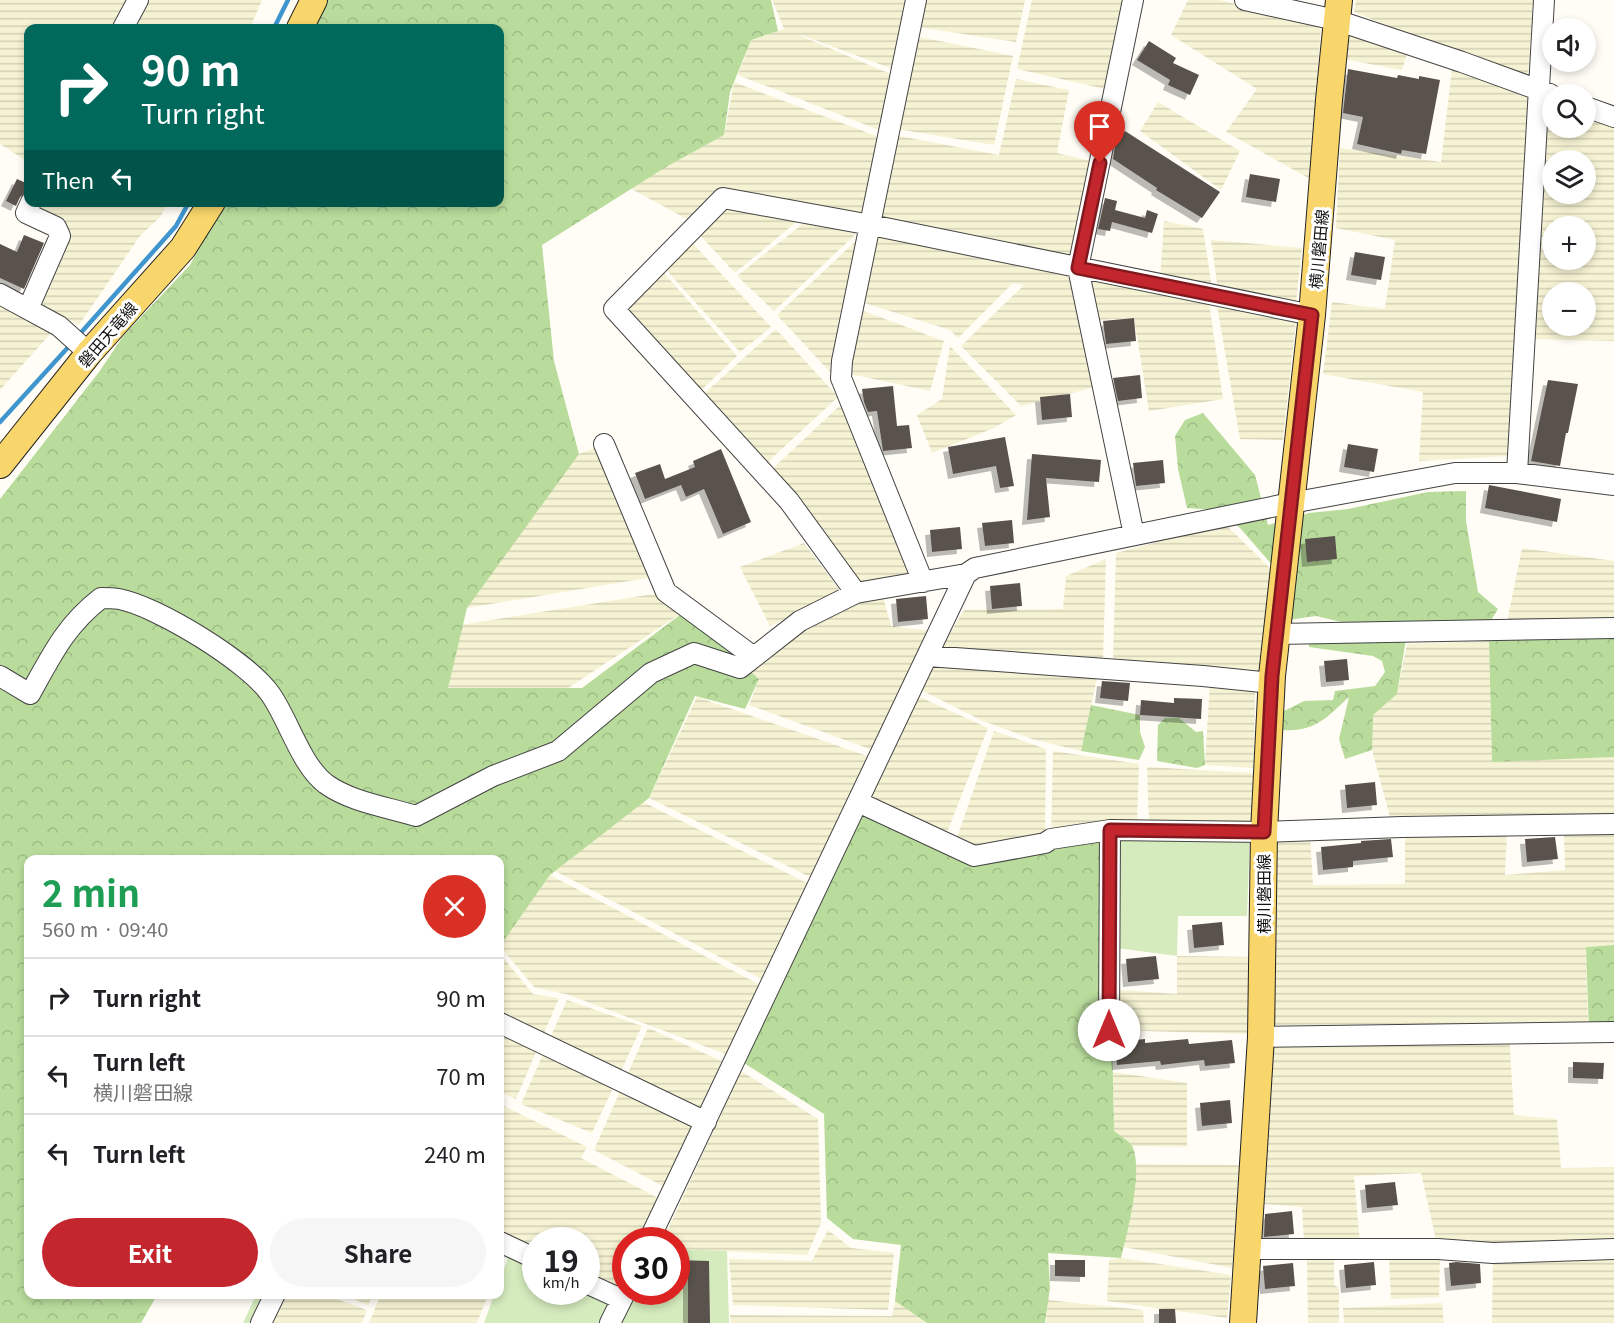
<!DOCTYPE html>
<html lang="en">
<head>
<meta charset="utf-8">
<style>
	body { margin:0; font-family:Georgia,"Noto Sans JP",serif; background:#f6f6f6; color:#202124; height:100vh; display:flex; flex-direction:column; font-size:22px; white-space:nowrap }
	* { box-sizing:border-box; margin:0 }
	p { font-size:20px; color:#757577 }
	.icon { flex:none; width:33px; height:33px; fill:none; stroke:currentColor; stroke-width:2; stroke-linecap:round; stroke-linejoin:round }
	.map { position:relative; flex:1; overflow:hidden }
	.sheet { position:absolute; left:24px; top:855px; width:480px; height:444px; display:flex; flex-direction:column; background:#fff; border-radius:12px; box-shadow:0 3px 9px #0003 }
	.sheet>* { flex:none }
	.top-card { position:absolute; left:24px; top:24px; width:480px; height:183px; border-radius:12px; box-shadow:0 3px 9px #0003; background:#00695c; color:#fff; overflow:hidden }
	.controls { position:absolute; left:1542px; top:18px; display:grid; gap:12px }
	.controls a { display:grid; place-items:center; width:54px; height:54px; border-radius:50%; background:#fff; box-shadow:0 3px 9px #0003; font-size:30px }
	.speed { position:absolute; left:522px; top:1227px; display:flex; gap:12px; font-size:30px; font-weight:700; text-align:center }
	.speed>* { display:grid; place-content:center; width:78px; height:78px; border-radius:50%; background:#fff; box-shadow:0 3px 9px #0003; line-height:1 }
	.speed small { font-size:15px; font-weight:400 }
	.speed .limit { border:9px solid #d22; background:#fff; color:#111 }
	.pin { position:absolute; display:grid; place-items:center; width:51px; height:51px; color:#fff; margin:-62px -26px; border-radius:50% 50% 50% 0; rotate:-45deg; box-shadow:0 0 6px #0007 }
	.pin .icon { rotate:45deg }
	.me { position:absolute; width:66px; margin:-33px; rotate:0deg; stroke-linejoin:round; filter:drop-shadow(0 0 4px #0008) }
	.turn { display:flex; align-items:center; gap:21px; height:126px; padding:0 18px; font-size:27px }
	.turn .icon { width:78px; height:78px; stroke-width:2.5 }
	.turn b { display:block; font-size:42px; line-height:51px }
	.then { display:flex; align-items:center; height:57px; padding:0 18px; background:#0003; gap:12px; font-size:22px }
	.round { display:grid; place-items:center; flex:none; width:63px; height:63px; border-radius:32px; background:#f6f6f6 }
	.summary { display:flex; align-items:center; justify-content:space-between; height:102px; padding:0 18px }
	h1 { font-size:36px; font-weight:700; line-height:45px; color:#1e9e55 }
	.button { display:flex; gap:12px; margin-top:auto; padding:12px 18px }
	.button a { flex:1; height:69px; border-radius:36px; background:#c4262e; color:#fff; font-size:24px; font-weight:700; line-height:69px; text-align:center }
	.button a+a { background:#f6f6f6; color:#202124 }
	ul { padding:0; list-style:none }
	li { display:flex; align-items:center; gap:18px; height:78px; padding:0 18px; border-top:2px solid #e0e0e0 }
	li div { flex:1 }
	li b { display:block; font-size:22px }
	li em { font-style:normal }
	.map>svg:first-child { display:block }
	.farmland { fill:url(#farmland-rules); fill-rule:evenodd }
	.grass { fill:#d5ebbd }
	.forest { fill:url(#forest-crowns) }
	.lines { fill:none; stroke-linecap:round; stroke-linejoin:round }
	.stream { stroke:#3f96cf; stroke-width:4.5 }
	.building { fill:#5a524d; filter:url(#shadow) }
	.minor-casing { stroke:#444; stroke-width:22 }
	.major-casing { stroke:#222; stroke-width:28 }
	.minor { stroke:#fff; stroke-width:20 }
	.major { stroke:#f9d66b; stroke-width:26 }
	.route-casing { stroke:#7f191e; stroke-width:15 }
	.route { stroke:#c4262e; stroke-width:10 }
	.labels { text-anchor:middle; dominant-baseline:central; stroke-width:6; stroke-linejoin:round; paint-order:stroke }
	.street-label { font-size:16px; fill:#111; stroke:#fff }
</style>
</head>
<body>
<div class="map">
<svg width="1614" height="1323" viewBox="0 0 1614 1323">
	<defs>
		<pattern id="farmland-rules" width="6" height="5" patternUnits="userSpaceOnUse" patternTransform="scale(1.5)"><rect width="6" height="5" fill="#f6f3d4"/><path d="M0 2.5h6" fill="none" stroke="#d2cfb5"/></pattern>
		<pattern id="forest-crowns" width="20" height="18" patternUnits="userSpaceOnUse" patternTransform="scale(1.5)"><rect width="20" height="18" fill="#b9dc9c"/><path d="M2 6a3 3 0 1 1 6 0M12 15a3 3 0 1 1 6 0" fill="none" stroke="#9ebc85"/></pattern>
		<filter id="shadow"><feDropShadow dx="-5" dy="5" stdDeviation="0" flood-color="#0004"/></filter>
	</defs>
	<rect width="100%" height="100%" fill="#fffdf5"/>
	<path class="farmland" d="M0 0H132L118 28H28V162L0 144Z
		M144 0H262L250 28H128Z
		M772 0H1025L1016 42 911 26 910 35 1013 56 994 145 891 128 884 132 738 75 751 40 784 29ZM801 35 901 72 900 78 801 36Z
		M1032 0H1133L1114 91 1017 69Z
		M1188 0H1220L1321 26 1310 179 1226 132 1257 89 1171 35Z
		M1356 0H1533L1528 77 1429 43 1354 12Z
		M1345 31 1408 51 1402 70 1343 59Z
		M1452 69 1530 97 1509 456 1419 461 1423 392 1323 374 1332 302 1385 309 1395 240 1336 228 1340 148 1441 162Z
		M1016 79 1069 90 1057 153 1100 163 1078 268 1096 387 1021 406 961 346 1024 285 1013 283 958 338 950 330 855 300 874 235 722 195 698 225 626 186 675 162 724 135 734 82 884 139 889 134 999 155Z
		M1545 101 1552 103V128H1586V116L1614 126V341L1534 339ZM1552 160H1586V194H1552ZM1552 226H1586V260H1552ZM1552 292H1586V326H1552Z
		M1158 102 1240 151 1221 190 1140 131Z
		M31 202 168 203 160 217 140 236 79 325 42 306 72 232 28 209Z
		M725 203 800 219 735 273 696 231Z
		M1164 221 1203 229 1212 288 1160 280Z
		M805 222 856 234 774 311 737 276Z
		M686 236 771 327 740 352 660 263Z
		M859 238 837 369 831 373 777 315Z
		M1211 240 1302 248 1296 303 1218 290Z
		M657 265 737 356 694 397 614 309Z
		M1087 278 1209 303 1223 399 1149 411 1134 318 1097 320Z
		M0 305 52 332 0 390Z
		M1217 306 1296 321 1283 440 1240 439Z
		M853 307 944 341 930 391 841 372Z
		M776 329 838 397 760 469 697 400Z
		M950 346 1016 415 994 428 932 453 917 415 942 399Z
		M849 397 921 578 881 589 891 626 938 632 927 656 1099 669 1081 751 1032 739 983 721 913 686 909 692 988 728 946 835 869 800 881 753 749 705 759 679 743 666 856 593 769 472Z
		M604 444 659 576 467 608 510 506 579 454Z
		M1225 524 1275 573 1260 675 1113 661 1116 553Z
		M804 543 841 592 770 626 740 567Z
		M1522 548 1614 561V622H1507Z
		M1106 559 1103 662 940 650 964 610 1063 609 1066 576Z
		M666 592 688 609 568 688 448 689 460 625Z
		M1489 641 1492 761 1614 757V816L1390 817 1372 750V708L1397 694 1407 644Z
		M1210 682 1255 688 1254 768 1205 765Z
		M697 697 879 760 820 882 649 798Z
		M994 731 1046 749 1045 843 986 854 954 846Z
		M1053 751 1139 764 1137 822 1051 839Z
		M1147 767 1253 773 1252 821 1149 823Z
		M643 802 817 888 771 984 555 871Z
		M1405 832H1507L1505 875 1565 870 1564 833 1614 832V945L1586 947 1588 1023 1270 1025 1275 837 1310 836 1313 885 1405 884Z
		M550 875 768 989 736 1058 569 995 534 987 500 946Z
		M500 954 533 994 559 998 516 1099 500 1092Z
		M1177 956 1248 957 1250 1034 1109 1030V989L1177 994Z
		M567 1000 642 1026 592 1133 521 1104Z
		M648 1028 724 1062 665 1187 594 1150Z
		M1509 1034 1514 1115 1557 1119 1561 1168 1614 1167V1323H1492L1493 1253 1438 1249 1421 1173 1354 1176 1360 1243H1304L1302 1207 1263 1204 1270 1046Z
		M741 1071 818 1119 821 1223 807 1255 677 1249 676 1240H663Z
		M1113 1072 1187 1083V1147L1132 1146 1114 1131Z
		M500 1104 587 1147 581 1158 662 1200 645 1240H626L625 1289 587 1283 586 1240H536L535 1259 506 1245 500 1263Z
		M1136 1164 1239 1165 1232 1268 1124 1247Z
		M828 1230 851 1248 894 1253 888 1310 733 1305 729 1259 812 1261Z
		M1334 1256V1285L1339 1288V1323H1308L1307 1257Z
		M1121 1258 1231 1275 1227 1318 1107 1301 1109 1260Z
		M1389 1259H1440L1439 1297 1391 1299Z
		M381 1294H488V1295L477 1323H369Z
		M275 1295H325L367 1310 362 1323H261Z
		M343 1295H373L368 1305Z
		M1048 1300 1143 1310 1144 1323H1046Z
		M895 1301 927 1323H731L730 1315 892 1316Z
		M1442 1303 1444 1323H1344L1343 1308Z"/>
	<path class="grass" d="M1250 834 1247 916H1178L1177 956 1109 947 1119 838Z
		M511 1249 535 1260 536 1292H676L677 1249 727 1251 729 1323H484L494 1295 500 1294V1281Z
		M256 1295H274L261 1323H243Z"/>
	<path class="forest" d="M326 0H771L778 31 751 40 730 92 724 135 666 167 542 245 554 361 579 454 467 608 448 688H582L688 609 733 645 744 666 759 679 745 709 695 696 649 798 550 875 503 942 500 941V860H28V1294L157 1295 141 1323H0V499L99 372 124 335 190 265 224 203 500 202V28H313Z
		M1203 413 1255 475 1268 525 1309 513 1348 509 1428 492 1466 491V521L1478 592 1498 609 1490 622 1406 639 1397 694 1373 715 1372 750 1345 759 1339 739 1349 697C1326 718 1315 732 1283 730L1282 712 1304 701 1333 700 1335 691 1375 686 1385 672 1382 661 1373 656 1309 647 1308 639 1384 632 1316 616 1288 620 1273 566 1240 528 1218 510 1187 508 1178 469 1175 436 1185 420Z
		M1614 636V757L1492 762 1489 641Z
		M1091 705 1140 715V732L1145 747 1139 760 1081 751Z
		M1165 718H1179L1196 732 1203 731 1205 765 1197 768 1157 761 1158 725Z
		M865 805 950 852 1110 830V930L1114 1131C1119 1135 1129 1141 1132 1146 1144 1167 1127 1235 1121 1258L1048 1253 1050 1288 1045 1323H927L895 1301 901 1245 853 1239 827 1218 824 1114 736 1058Z
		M1614 945V1032L1589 1033 1586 947Z"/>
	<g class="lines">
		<path class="stream" d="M274 28 288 0
			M78 336 176 226 189 202
			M0 422 72 343"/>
	</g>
	<path class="building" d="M1149 41 1176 58 1173 63 1199 75 1190 95 1168 85 1170 80 1137 60Z
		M1348 69 1397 78 1398 75 1419 79V76L1440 80 1426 154 1402 150 1401 154 1357 144 1363 117 1343 113Z
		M1125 131 1220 192 1202 218 1156 190 1157 188 1113 159 1115 146Z
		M1250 174 1280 179 1276 202 1246 197Z
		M17 179 28 184V190L20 197 16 206 6 201Z
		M1105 198 1117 201 1115 210 1145 218 1147 210 1158 214 1152 233 1112 222 1110 231 1098 229Z
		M24 235 44 243 24 289 0 278V244L17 252Z
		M1355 252 1385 257 1381 280 1351 275Z
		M1134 318 1136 341 1106 344 1103 321Z
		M1140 375 1142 398 1118 401 1113 378Z
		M1548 380 1578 384 1568 433H1566L1560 466 1531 461Z
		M893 386 897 426 909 425 912 448 883 451 877 411 868 412 864 402 862 389Z
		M1070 394 1072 417 1042 420 1040 397Z
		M1005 437 1014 486 1000 488 996 466 953 474 948 447Z
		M1348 444 1378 449 1374 472 1344 467Z
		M721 449 751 522 723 534 704 489 686 497 681 485 645 499 635 473 660 464 665 479 695 467 693 461Z
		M1032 454 1101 460 1099 482 1046 478 1050 517 1027 520Z
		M1163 460 1165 483 1136 486 1133 463Z
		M1489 485 1561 499 1557 522 1485 508Z
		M1012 520 1014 543 985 546 982 523Z
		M960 527 962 549 932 552 930 530Z
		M1335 536 1337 559 1307 562 1305 539Z
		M1020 583 1022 606 992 609 990 586Z
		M926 596 928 619 898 622 896 599Z
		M1347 659 1349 680 1326 682 1324 661Z
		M1102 681 1130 683 1128 701 1100 698Z
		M1174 698 1202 699 1201 719 1140 715 1141 700 1174 703Z
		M1375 782 1377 805 1347 808 1345 785Z
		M1555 837 1558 859 1527 862 1525 839Z
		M1391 839 1393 857 1353 861V867L1323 870 1321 847 1361 843V841Z
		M1222 922 1224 945 1194 948 1192 925Z
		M1156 956 1159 979 1128 982 1126 959Z
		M1145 1039V1043L1188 1039 1189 1044 1232 1040 1235 1063 1205 1066 1204 1060 1161 1065 1160 1061 1117 1065 1115 1042Z
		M1573 1062 1604 1063 1603 1079 1573 1078Z
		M1230 1100 1232 1123 1202 1126 1200 1103Z
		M1395 1182 1398 1205 1367 1208 1365 1185Z
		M1292 1211 1294 1234 1264 1237 1265 1214Z
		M676 1260 709 1261 710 1323H688V1273H676Z
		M1055 1260H1085V1277L1055 1276Z
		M1374 1262 1376 1285 1346 1288 1344 1265Z
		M1456 1262 1480 1264 1481 1283 1451 1286 1449 1263Z
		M1293 1263 1295 1286 1265 1289 1263 1266Z
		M1159 1309H1175L1176 1323H1159Z"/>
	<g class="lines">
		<defs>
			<path id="minor" d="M916 0 842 361 841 378 923 582
				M1133 0 1078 268 1134 535
				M1245 0 1336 20 1462 62 1550 94
				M123 28 138 0
				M1586 107 1614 117
				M0 294 59 326 89 353
				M28 309 60 236 56 227 26 213 31 202
				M604 444 666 592 754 657
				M1517 473 1544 0
				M856 593 789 501 614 309 723 198 871 225 1312 315
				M1276 634 1614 628
				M927 656 1203 676 1272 683
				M0 676 30 694C52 655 65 626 101 598 107 598 113 598 119 599 157 606 250 663 271 695 289 721 301 765 326 784 351 802 387 807 416 816L493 776 558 751 651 673 694 653 740 668 800 621 856 593 966 574
				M858 802 974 856 1045 843 1051 839 1110 830 1264 832 1402 827 1614 824
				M500 1023 706 1122
				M1109 1030 1110 830
				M1261 1037 1614 1032
				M649 1240 966 574 975 568 1291 503 1455 473H1517L1614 485
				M500 1242 536 1259
				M1248 1249H1438L1493 1253 1614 1249
				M586 1283 621 1299
				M261 1323 275 1294
				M610 1323 626 1291"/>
			<path id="major" d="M300 28 314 0
				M0 465 89 353 183 248 212 202
				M1243 1323 1261 1037 1264 832 1272 676 1312 315 1329 100 1339 0"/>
		</defs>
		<use href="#minor" class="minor-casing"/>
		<use href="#major" class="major-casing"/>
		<use href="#minor" class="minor"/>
		<use href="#major" class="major"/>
	</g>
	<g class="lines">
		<defs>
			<path id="route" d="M1100 163 1078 268 1312 315 1272 676 1264 832 1110 830 1109 1030"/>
		</defs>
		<use href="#route" class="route-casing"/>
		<use href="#route" class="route"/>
	</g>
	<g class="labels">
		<g class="street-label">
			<text transform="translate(1318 249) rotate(-85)">横川磐田線</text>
			<text transform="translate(107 334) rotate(-49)">磐田天竜線</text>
			<text transform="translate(1263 894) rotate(-90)">横川磐田線</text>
		</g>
	</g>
</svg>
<div class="controls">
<a><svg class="icon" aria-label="sound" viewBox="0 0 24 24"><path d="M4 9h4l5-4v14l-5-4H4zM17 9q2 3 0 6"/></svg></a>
<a><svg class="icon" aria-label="search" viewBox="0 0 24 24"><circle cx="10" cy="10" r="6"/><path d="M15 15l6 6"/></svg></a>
<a><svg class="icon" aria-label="layers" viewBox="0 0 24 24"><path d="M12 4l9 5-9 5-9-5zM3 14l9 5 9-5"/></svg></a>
<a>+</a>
<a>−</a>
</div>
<div class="speed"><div>19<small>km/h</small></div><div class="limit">30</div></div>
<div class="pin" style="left:1100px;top:163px;background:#d93025"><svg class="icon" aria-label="arrive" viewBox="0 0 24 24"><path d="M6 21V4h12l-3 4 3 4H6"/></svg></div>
<svg class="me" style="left:1109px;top:1030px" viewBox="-20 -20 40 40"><circle r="19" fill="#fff"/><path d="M0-13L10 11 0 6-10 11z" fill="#c4262e"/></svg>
<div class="top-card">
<div class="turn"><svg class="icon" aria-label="right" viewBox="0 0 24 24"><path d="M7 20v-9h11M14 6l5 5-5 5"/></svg><div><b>90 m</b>Turn right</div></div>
<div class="then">Then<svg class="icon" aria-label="left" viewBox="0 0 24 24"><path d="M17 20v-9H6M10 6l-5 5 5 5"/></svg></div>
</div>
<section class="sheet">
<div class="summary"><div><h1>2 min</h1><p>560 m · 09:40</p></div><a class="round" style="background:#d93025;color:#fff"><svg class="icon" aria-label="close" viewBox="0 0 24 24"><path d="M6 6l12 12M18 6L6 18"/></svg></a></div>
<ul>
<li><svg class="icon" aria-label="right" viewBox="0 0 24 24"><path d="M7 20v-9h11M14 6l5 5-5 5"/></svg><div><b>Turn right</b></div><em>90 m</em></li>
<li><svg class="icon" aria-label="left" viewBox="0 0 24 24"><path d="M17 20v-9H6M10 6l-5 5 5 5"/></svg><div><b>Turn left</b><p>横川磐田線</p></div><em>70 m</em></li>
<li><svg class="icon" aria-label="left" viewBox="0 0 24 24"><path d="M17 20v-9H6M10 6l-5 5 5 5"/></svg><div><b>Turn left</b></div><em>240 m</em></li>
</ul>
<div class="button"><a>Exit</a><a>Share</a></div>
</section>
</div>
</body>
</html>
